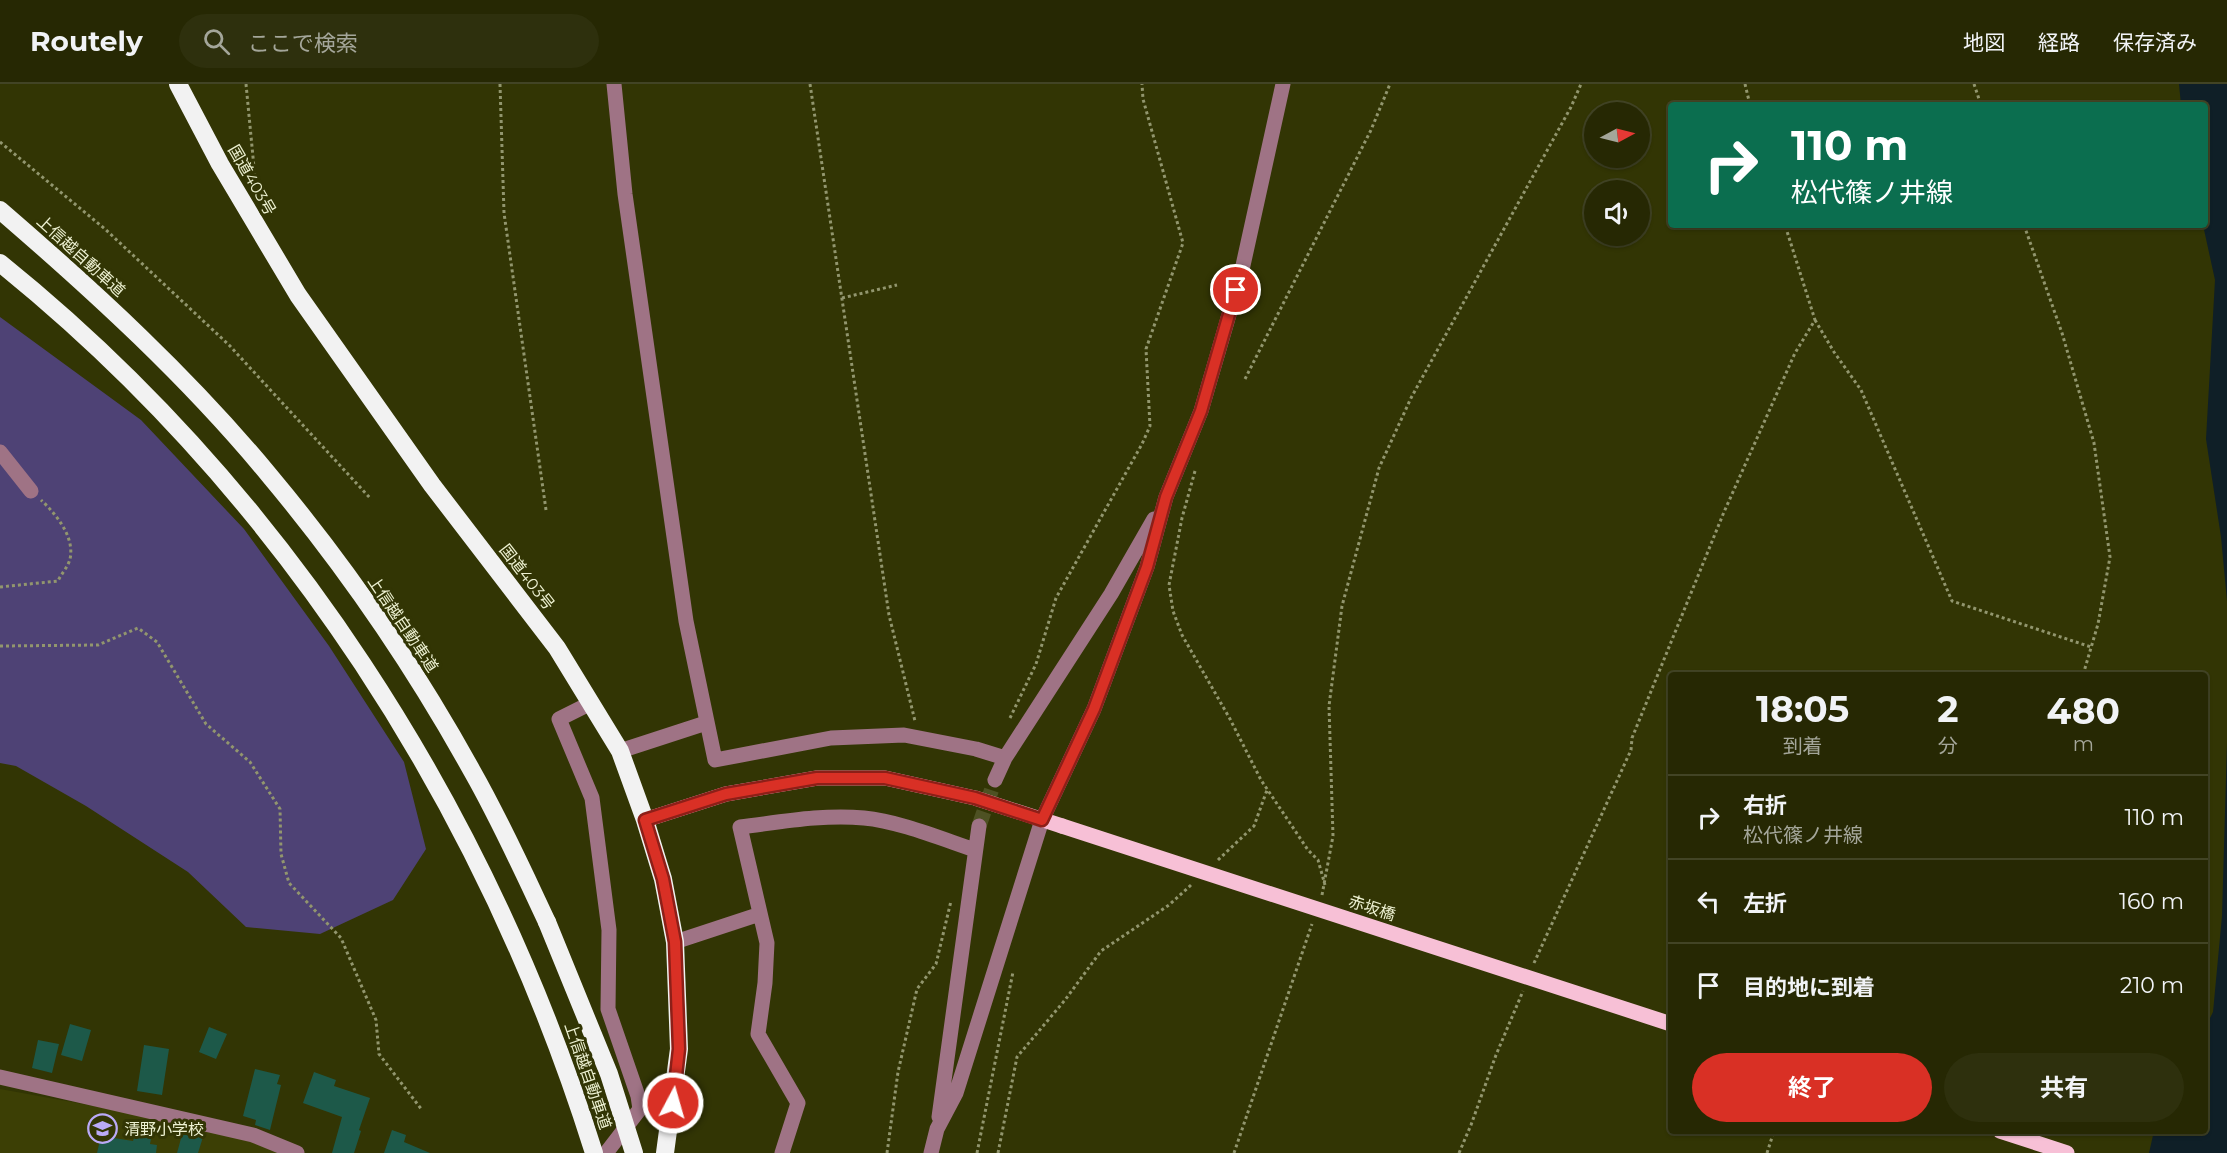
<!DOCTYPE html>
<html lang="ja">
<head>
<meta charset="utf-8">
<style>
	body { margin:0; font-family:Montserrat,"Noto Sans JP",sans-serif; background:#2e300d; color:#f1f3f6; height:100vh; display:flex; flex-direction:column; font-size:22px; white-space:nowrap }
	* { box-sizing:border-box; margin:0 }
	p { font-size:20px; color:#a4a69a }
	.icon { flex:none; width:33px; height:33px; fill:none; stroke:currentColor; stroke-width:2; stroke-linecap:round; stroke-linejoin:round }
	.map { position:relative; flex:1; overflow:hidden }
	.details { position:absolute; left:1668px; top:588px; width:540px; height:462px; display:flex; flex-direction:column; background:#262803; border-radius:6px; box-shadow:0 2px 4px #0004,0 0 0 2px #424425 }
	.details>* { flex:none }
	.top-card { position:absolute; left:1668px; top:18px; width:540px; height:126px; border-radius:6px; box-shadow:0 2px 4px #0004,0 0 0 2px #424425; background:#0b6e4f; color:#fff; overflow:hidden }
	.needle { width:39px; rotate:83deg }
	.controls { position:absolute; left:1584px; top:18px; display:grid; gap:12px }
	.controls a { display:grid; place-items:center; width:66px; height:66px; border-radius:50%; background:#262803; box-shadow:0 2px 4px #0004,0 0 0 2px #424425; font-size:30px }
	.pin { position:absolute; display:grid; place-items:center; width:51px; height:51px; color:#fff; margin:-26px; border:3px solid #fff; border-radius:50%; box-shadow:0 2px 6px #0007 }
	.me { position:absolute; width:66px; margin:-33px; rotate:6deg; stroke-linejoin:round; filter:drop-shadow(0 0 4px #0008) }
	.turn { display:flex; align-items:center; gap:21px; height:126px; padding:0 24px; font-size:27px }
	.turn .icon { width:78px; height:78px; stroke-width:2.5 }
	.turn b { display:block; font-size:42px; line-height:51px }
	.eta { display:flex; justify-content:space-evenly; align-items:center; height:102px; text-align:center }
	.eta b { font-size:36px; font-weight:700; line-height:42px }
	.button { display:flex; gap:12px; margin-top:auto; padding:12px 24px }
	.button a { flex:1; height:69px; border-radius:36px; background:#d93025; color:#fff; font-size:24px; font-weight:700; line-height:69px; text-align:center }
	.button a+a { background:#2e300d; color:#f1f3f6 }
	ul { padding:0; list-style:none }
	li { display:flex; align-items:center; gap:18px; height:84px; padding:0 24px; border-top:2px solid #424425 }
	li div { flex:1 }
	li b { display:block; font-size:22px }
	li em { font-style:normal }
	header { display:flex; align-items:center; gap:36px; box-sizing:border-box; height:84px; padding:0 30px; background:#262803; border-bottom:2px solid #424425 }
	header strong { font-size:28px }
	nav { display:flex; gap:33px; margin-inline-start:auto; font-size:21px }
	.search { width:420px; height:54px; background:#2e300d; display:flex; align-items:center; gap:15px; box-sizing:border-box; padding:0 21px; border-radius:33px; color:#a4a69a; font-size:22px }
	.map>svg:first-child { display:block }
	.built { fill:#3c3f05 }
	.green { fill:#4e4275 }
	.water { fill:#0f1f27 }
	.building { fill:#1d5949 }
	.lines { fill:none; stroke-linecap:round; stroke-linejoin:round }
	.minor-tunnel { stroke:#4e5123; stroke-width:15; stroke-dasharray:15 8; stroke-linecap:butt }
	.path { stroke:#92966e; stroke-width:3; stroke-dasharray:3 3; stroke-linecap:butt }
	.minor { stroke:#9f7385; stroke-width:15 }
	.major { stroke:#f7c0d6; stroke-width:15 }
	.highway { stroke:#f2f2f2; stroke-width:18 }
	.major-bridge { stroke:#f7c0d6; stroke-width:15 }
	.highway-bridge { stroke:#f2f2f2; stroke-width:18 }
	.route-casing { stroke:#8d1f18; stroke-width:15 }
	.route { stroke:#d93025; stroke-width:10 }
	.labels { text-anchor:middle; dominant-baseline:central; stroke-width:6; stroke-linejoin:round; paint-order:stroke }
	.street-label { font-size:16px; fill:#edf1d2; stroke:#323504 }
	.poi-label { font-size:16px; fill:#edf1d2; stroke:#323504; text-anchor:start }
</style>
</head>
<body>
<header>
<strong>Routely</strong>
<div class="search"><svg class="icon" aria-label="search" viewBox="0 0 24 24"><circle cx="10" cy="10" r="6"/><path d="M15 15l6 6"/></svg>ここで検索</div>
<nav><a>地図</a><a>経路</a><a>保存済み</a></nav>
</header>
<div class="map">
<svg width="2227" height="1069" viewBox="0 0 2227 1069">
	<rect width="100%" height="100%" fill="#323504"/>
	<path class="built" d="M0 1005 160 1034 251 1056 282 1069H0Z"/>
	<path class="green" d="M0 233 141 336 244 445 329 562 404 678 426 765 393 816 320 850 246 843 188 788 86 722 16 682 0 679Z"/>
	<path class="water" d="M2179 0H2227V517L2221 453 2206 355 2215 196 2203 141H2205V21H2181Z
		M2227 659V1069H2149L2154 1047H2205V944L2213 928 2222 832Z"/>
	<path class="building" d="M70 940 91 946 82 977 61 971Z
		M209 943 227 950 216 975 199 968Z
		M38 956 59 960 52 989 32 984Z
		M144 961 169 965 162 1011 137 1007Z
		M255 985 280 991 277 1000 281 1001 270 1046 255 1041 256 1036 243 1032Z
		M314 988 336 996 334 1002 370 1014 359 1046 361 1047 354 1069H332L342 1033 303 1019Z
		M392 1046 406 1051 404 1058 430 1069H384Z
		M183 1047 203 1053 198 1069H177Z
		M135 1051 151 1055 150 1060 157 1061 156 1069H97L101 1052 133 1057Z"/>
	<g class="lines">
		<path class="minor-tunnel" d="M979 742 995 696"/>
		<path class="path" d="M246 0 255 94 254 103
			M500 0 504 129 546 426
			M810 0 889 531 915 637
			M1745 0 1750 21
			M1974 0 1981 21
			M0 58 105 145 229 261 370 414
			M2024 141 2062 249 2094 359 2110 473 2098 540 2083 591
			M842 214 897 201
			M1815 236 1834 268 1861 306 1952 517 2091 563
			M1245 295 1371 46 1390 0
			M1195 387 1182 434 1169 501 1173 527 1182 551 1230 635 1261 696 1308 766 1318 776 1325 801
			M0 503 58 497C61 490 68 483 70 475 75 453 56 430 41 416
			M0 562 98 561 138 544 157 558 206 640 250 678 280 725 281 770 289 799 341 854 376 936 379 970 422 1026
			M1010 634 1036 580 1056 514 1142 360 1150 342 1146 265 1183 159 1143 15 1142 0
			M1218 776 1254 742 1267 706
			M1322 811 1333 752 1329 622 1342 522 1379 384 1411 314 1571 23 1581 0
			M1534 879 1631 666 1632 654 1724 428 1795 269 1815 236 1785 141
			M887 1069 898 988 917 905 936 880 951 817
			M977 1069 1013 888
			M998 1069 1017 973 1065 916 1101 867 1169 821 1191 801
			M1234 1069 1312 840
			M1459 1069 1471 1041 1496 971 1523 907
			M1767 1069 1774 1047"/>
		<path class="minor" d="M614 0 625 110 686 537 715 676 831 654 904 651 976 665 1005 674
			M0 368 31 407
			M591 619 559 635 592 714 609 846 608 925 638 1012 640 1025 606 1069
			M620 667 706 639
			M995 696 1005 674 1111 510 1154 435
			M675 858 760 830
			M0 993 253 1051 297 1069
			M939 1033 979 742
			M782 1069 798 1019 758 950 765 899 767 859 740 743C781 738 823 730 864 734 898 737 942 755 975 766
			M931 1069 937 1045 956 1009 1042 736 1094 625 1147 483 1166 413 1201 327 1242 186 1283 0"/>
		<path class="major" d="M645 736 726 710 817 694H885L975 714 1062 742
			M2000 1047 2067 1069"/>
		<path class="highway" d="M178 0 220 80 298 211 432 401 557 564 620 667 645 736 663 795 675 858 679 965 665 1069
			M0 126C95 208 189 294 269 391 346 483 414 582 472 687 500 736 523 787 547 838
			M0 179C283 407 486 724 594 1069"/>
		<path class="major-bridge" d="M1062 742 1671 940"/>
		<path class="highway-bridge" d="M547 838 609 990 634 1069"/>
	</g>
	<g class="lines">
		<defs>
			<path id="route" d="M673 1019 679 965 675 858 663 795 645 736 726 710 817 694H885L975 714 1042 736 1094 625 1147 483 1166 413 1201 327 1236 206"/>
		</defs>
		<use href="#route" class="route-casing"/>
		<use href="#route" class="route"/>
	</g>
	<defs>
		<symbol id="school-ring" viewBox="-11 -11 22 22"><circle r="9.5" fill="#323504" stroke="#baaaf7" stroke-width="1.5"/><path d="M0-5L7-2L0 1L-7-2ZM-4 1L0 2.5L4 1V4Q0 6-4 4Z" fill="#baaaf7"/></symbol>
	</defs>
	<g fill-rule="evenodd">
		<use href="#school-ring" x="86" y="1028" width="33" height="33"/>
	</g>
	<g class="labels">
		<g class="street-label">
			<text transform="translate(252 96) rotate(60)">国道403号</text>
			<text transform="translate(81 172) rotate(42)">上信越自動車道</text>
			<text transform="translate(527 493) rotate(52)">国道403号</text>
			<text transform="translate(403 540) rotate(56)">上信越自動車道</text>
			<text transform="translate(1372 824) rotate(18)">赤坂橋</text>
			<text transform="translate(588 992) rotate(71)">上信越自動車道</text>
		</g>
		<g class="poi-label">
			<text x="124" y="1045">清野小学校</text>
		</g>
	</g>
</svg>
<div class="controls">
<a><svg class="needle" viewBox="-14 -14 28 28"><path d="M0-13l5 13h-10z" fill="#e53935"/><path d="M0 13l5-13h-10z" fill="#a4a69a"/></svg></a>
<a><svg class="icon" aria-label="sound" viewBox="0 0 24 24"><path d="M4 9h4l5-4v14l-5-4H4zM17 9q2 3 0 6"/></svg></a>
</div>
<div class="pin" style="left:1236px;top:206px;background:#d93025"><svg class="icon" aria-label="arrive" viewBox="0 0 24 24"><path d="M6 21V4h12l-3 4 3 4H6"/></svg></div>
<svg class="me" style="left:673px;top:1019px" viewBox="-20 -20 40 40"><circle r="17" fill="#d93025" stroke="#fff" stroke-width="3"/><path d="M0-11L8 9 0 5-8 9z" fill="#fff"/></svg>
<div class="top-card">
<div class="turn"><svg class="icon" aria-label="right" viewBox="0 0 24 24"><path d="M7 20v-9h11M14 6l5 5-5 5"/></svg><div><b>110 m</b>松代篠ノ井線</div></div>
</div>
<section class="details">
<div class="eta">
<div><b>18:05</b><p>到着</p></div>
<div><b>2</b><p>分</p></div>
<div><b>480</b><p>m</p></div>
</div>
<ul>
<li><svg class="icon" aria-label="right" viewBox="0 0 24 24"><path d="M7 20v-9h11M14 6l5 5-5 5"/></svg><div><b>右折</b><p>松代篠ノ井線</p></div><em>110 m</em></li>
<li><svg class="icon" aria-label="left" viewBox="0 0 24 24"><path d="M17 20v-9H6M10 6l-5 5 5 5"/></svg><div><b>左折</b></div><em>160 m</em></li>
<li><svg class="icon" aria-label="arrive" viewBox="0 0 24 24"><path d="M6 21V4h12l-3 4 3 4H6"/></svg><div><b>目的地に到着</b></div><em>210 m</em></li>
</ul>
<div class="button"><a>終了</a><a>共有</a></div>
</section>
</div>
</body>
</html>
